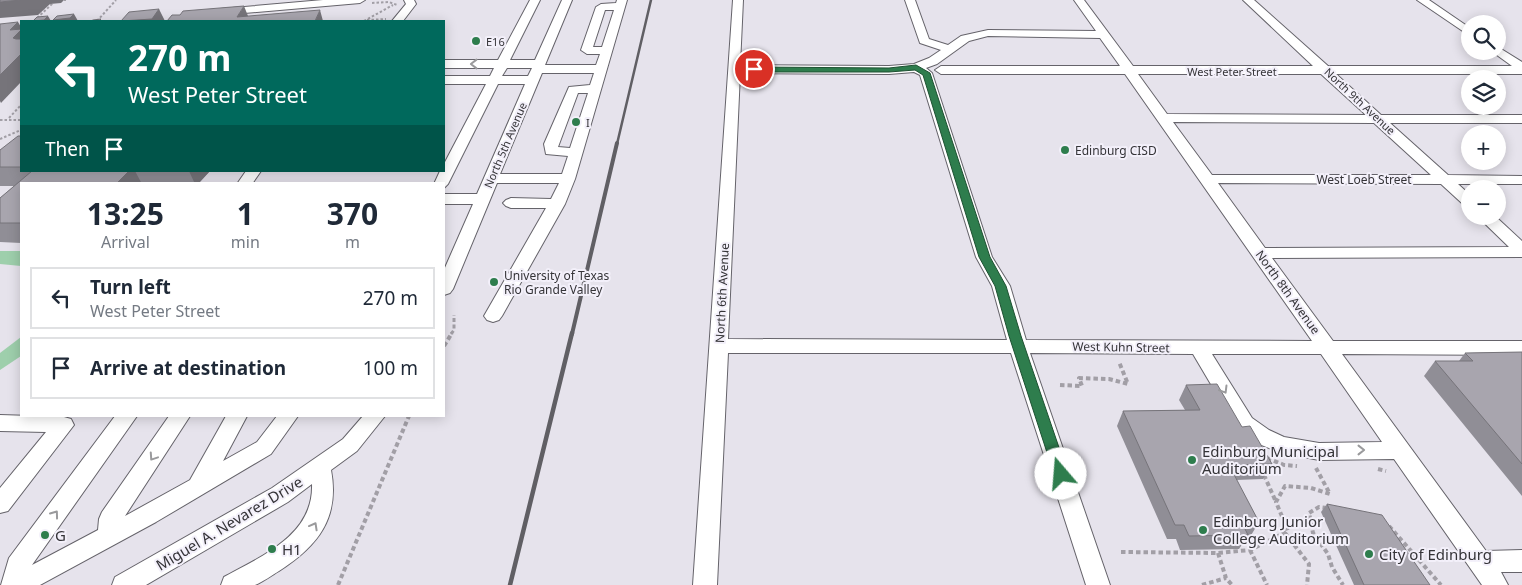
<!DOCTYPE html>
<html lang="en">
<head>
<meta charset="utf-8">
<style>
	body { margin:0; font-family:"Noto Sans",sans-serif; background:#f2f2f3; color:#1f2937; height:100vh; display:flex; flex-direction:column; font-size:19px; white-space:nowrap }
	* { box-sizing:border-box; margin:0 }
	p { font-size:16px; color:#747a83 }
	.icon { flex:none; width:28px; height:28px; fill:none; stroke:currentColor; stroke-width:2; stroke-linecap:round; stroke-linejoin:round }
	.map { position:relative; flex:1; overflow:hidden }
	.sheet { position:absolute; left:20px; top:182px; width:425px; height:235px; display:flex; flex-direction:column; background:#fff; border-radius:0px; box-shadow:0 2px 12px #0003 }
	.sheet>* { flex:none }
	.banner { position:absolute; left:20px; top:20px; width:425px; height:152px; border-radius:0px; box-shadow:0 2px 12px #0003; background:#00695c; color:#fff; overflow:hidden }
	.tools { position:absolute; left:1461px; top:15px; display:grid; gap:10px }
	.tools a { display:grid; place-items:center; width:45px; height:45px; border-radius:50%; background:#fff; box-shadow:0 2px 12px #0003; font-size:25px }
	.pin { position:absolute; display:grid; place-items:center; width:42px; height:42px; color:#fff; margin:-21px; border:2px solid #fff; border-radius:50%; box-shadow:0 1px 5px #0007 }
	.me { position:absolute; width:55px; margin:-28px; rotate:342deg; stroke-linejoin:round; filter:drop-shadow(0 0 4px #0008) }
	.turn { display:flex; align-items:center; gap:18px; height:105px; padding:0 25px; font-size:22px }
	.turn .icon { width:65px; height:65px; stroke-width:2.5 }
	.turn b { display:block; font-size:35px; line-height:42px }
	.then { display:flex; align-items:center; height:48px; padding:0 25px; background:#0003; gap:10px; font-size:19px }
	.eta { display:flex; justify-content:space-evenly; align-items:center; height:85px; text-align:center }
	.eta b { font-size:30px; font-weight:700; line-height:35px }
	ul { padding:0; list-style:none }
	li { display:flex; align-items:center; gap:15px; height:62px; margin:0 10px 8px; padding:0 15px; border:2px solid #e0e1e3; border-radius:0px }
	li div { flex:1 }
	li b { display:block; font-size:19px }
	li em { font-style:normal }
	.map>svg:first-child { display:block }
	.green { fill:#9ecfac }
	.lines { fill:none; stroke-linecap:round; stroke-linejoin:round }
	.minor-casing { stroke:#65636a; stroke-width:2 }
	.path-far2 { stroke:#a29fa6; stroke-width:2; stroke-dasharray:2.5 2; stroke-linecap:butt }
	.path-far1 { stroke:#a29fa6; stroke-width:3; stroke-dasharray:4 2.5; stroke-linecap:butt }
	.path { stroke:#a29fa6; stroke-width:4; stroke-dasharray:4.5 3; stroke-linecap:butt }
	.minor { fill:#fff; fill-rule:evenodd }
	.rail-far2 { stroke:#605f64; stroke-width:2.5 }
	.rail-far1 { stroke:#605f64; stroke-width:4 }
	.rail { stroke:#605f64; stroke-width:4.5 }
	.wall { fill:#908e96 }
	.shaded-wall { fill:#76747a }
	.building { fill:#a8a5ae; stroke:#76747a }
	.oneway { stroke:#9a9a9c }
	.route { fill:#2e7d4d; stroke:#1e5132 }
	.poi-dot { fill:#2e7d4d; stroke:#f3f0fa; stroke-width:2 }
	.labels { text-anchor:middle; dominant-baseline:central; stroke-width:4; stroke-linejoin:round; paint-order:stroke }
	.far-poi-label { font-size:11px; fill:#353438; stroke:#f3f0fa; text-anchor:start }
	.far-street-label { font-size:11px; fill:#353438; stroke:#f3f0fa }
	.poi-label { font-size:12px; fill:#353438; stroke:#f3f0fa; text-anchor:start }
	.street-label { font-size:12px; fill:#353438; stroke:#f3f0fa }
	.near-poi-label { font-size:15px; fill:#353438; stroke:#f3f0fa; text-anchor:start }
	.near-street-label { font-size:15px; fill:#353438; stroke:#f3f0fa }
</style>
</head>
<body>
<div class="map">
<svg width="1522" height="585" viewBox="0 0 1522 585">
	<rect width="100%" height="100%" fill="#e6e3ec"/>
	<path class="green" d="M0 251H21V266L0 264Z
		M21 337V356L0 370V353Z"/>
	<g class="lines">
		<defs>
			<path id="minor" d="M323 0H365L360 3 221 15 216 12 221 9Z
				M404 0H414L416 4 403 21H392L406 4Z
				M530 0H540L510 60H535L562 0H572L545 65H596L600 54H587L581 50 596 7 601 4 616 3 617 0H627L575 179 565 204 502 316 499 320 493 322 487 320 484 316 546 208H511L506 206 503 203 506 200 511 198 551 199 559 183H497L453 289 450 293 444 295V270L473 204H444V194H477L525 84H498L448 184 444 188V184H434L440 171H444V164L486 84H444V76H490L494 68H444V60H498ZM605 10H614L602 47H593ZM507 68H532L528 76H502ZM542 73H594L590 85 569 87 544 144 546 154 568 156 562 174H500ZM578 93H588L570 148 558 147Z
				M733 0H743L740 65 889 66 914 64 929 58 941 50 920 43 905 0H915L929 39 948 45 961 36 988 30 1096 31 1074 0H1084L1133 66H1313L1243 0H1254L1328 66H1512L1494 53 1492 51H1498V47L1522 62V74H1336L1381 115H1522V123H1390L1448 175 1522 176V184H1458L1470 195V208L1465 206 1441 184 1218 183 1265 248 1509 247 1477 216H1495L1522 241V257L1272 258 1333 341H1522V355L1342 354 1486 551 1522 550V572H1501L1508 585H1482L1394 459 1319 460 1279 452 1254 442 1238 430 1193 354 1030 353 1110 585H1086L1011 353H728L717 585H693ZM988 36 1100 38 1120 66H941L935 70 941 74H1125L1312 341 1026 340 1010 286 992 257 932 73 926 68 937 64 969 41ZM914 72 920 75 976 257 992 286 1007 340 728 339 740 73 889 74ZM1138 74H1321L1366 115 1167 114ZM1173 122 1374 123 1431 175H1212ZM1212 354H1321L1382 442 1319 443 1284 437 1269 430 1252 418Z
				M1417 0H1429L1470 28V36Z
				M246 171H261L252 184H237Z
				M0 415 64 417 71 419 74 425 8 511 0 513V488L46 432 0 431Z
				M115 416H137L32 565 98 530 99 519 102 512 169 416H190L125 516 190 480 226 416H247L223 461 257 442 277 416H298L271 454 156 522 40 585H1L9 558Z
				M363 416H385L357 451 331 470C340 518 318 546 279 571 272 575 263 582 255 585 246 585 231 585 221 585L224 577C262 556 314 535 312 484L288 502 146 585H112L115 577 272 488 343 439Z"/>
		</defs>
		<use href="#minor" class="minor-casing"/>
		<path class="path-far2" d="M64 0H66
			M372 3 389 2 397 5
			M367 20 386 19
			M34 21 53 3
			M97 21 116 0
			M355 21H364L393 5
			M9 118 21 105
			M0 120H21
			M0 139 21 130"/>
		<path class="path-far1" d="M451 334 454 330V315"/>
		<path class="path" d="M444 346 452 333
			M1060 385 1082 386 1079 378 1109 379 1128 384 1119 362
			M1267 458 1284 465 1297 466
			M1378 469 1386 471
			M1264 475 1276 502
			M1327 508 1319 507 1309 513 1313 533 1328 554 1332 567 1343 585
			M1389 526 1441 585
			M1285 533 1309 564 1307 585
			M1250 550 1267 585
			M1121 552 1218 553 1250 550 1288 531 1276 502 1285 486 1311 488 1330 494 1316 468
			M1218 553 1226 578 1232 585
			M338 585 409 416
			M1202 585 1226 578"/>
		<use href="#minor" class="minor"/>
		<path class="rail-far2" d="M617 144 651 0"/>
		<path class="rail-far1" d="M572 334 617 143"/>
		<path class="rail" d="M510 585 572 333"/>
	</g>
	<path class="wall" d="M21 136V171H210L198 184H21V243L0 242V198L14 186H0V150Z
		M1522 352V496L1424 376 1435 361H1459L1465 353Z
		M1186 385 1242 427 1272 464 1263 479 1236 480 1259 522 1250 537H1247L1239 549 1180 550 1176 539H1167L1117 426 1123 411 1185 410 1179 400Z
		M1327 504 1430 585H1354L1321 512Z"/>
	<path class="shaded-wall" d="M0 0H64L61 3 50 4 38 15 0 18Z
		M244 6 250 21 237 17Z
		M159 9 165 21H122Z
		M320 10 323 21H315Z
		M74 14 78 21H54L53 20Z
		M48 16 51 21H33Z
		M18 22 21 27V51L13 38 10 30Z
		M21 54V82L1 103 0 101V75Z
		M129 171H135L142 184H116Z
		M189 171H210L198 184H195Z"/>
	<path class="building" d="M0 0H21L0 2Z
		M244 6 237 17 320 10 315 21H167L172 15H180L183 11Z
		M159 9 152 19 121 21 129 12Z
		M74 14 70 18 53 20 57 16Z
		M48 16 44 20 33 21 37 17Z
		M101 19 99 21H91L93 20Z
		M18 22 10 30 21 29V30L13 38 16 39H21V54L0 75V24Z
		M18 136H21V167H0V150Z
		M32 171H129L116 184H21V223H0V198Z
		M1522 352V464L1435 361H1473L1465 353Z
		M1217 384 1242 427 1250 426 1272 464 1229 465 1259 522 1242 523 1248 535 1189 536 1184 525H1175L1123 411 1200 410 1186 385Z
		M1327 504 1382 515 1430 585H1364Z"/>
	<defs><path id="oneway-chevron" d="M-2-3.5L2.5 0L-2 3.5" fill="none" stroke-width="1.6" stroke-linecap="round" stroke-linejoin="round" transform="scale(1.25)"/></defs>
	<g class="oneway">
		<use href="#oneway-chevron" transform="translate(474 64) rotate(-180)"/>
		<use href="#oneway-chevron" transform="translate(1224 390) rotate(59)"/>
		<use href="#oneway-chevron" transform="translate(1361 450)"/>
		<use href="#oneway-chevron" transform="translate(153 457) rotate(124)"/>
		<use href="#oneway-chevron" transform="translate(55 514) rotate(-54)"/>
		<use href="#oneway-chevron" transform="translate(314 526) rotate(-61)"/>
	</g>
	<path class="route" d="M916 65 930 73 990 257 1006 286 1021 336 1068 474 1066 478 1061 480 1056 478 1054 474 1009 336 995 286 979 257 923 75 915 70 889 72H754L750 69 754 67 889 68Z"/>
	<g class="poi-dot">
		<circle cx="476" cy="41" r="5"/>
		<circle cx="576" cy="122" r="5"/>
		<circle cx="1065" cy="150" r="5"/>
		<circle cx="494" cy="282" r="5"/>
		<circle cx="1192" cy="460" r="5"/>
		<circle cx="1203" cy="530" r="5"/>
		<circle cx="45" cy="535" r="5"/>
		<circle cx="272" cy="549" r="5"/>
		<circle cx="1369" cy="554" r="5"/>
	</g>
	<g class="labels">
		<g class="far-poi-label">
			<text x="486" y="41">E16</text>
			<text x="586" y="122">I</text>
		</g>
		<g class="far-street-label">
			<text x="1232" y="71">West Peter Street</text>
			<text transform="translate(1360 101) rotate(43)">North 9th Avenue</text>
			<text transform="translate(505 145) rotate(-67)">North 5th Avenue</text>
		</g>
		<g class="poi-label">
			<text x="1075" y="150">Edinburg CISD</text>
			<text x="504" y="275">University of Texas<tspan x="504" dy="14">Rio Grande Valley</tspan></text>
		</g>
		<g class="street-label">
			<text x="1364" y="179">West Loeb Street</text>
			<text transform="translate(1288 292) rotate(54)">North 8th Avenue</text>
			<text transform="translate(722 293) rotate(-87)">North 6th Avenue</text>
			<text transform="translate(1121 347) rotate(1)">West Kuhn Street</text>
		</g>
		<g class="near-poi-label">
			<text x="1202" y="451">Edinburg Municipal<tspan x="1202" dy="17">Auditorium</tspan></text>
			<text x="1213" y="521">Edinburg Junior<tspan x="1213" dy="17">College Auditorium</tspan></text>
			<text x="55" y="535">G</text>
			<text x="282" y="549">H1</text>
			<text x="1379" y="554">City of Edinburg</text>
		</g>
		<g class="near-street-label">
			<text transform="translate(229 523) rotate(-31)">Miguel A. Nevarez Drive</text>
		</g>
	</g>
</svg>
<div class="tools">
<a><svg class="icon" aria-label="search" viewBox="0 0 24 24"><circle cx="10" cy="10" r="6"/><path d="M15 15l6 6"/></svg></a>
<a><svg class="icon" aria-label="layers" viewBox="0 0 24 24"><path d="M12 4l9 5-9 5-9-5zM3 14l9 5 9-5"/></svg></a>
<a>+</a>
<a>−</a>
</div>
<div class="pin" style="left:754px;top:69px;background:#d93025"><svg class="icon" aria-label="arrive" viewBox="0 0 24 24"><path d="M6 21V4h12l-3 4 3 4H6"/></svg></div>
<svg class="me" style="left:1061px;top:474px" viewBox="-20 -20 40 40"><circle r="19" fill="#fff"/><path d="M0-13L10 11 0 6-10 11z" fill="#2e7d4d"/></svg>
<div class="banner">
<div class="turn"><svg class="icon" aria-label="left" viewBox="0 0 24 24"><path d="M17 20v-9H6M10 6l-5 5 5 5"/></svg><div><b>270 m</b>West Peter Street</div></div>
<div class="then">Then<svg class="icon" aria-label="arrive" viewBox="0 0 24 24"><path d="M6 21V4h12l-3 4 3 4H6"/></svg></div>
</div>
<section class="sheet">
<div class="eta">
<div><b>13:25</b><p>Arrival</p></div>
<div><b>1</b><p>min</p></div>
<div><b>370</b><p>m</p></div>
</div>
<ul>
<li><svg class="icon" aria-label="left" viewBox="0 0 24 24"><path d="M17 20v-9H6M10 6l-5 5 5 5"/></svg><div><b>Turn left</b><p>West Peter Street</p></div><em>270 m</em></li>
<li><svg class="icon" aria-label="arrive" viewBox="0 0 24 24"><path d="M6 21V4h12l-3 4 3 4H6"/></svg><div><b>Arrive at destination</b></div><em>100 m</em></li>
</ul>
</section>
</div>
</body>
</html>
